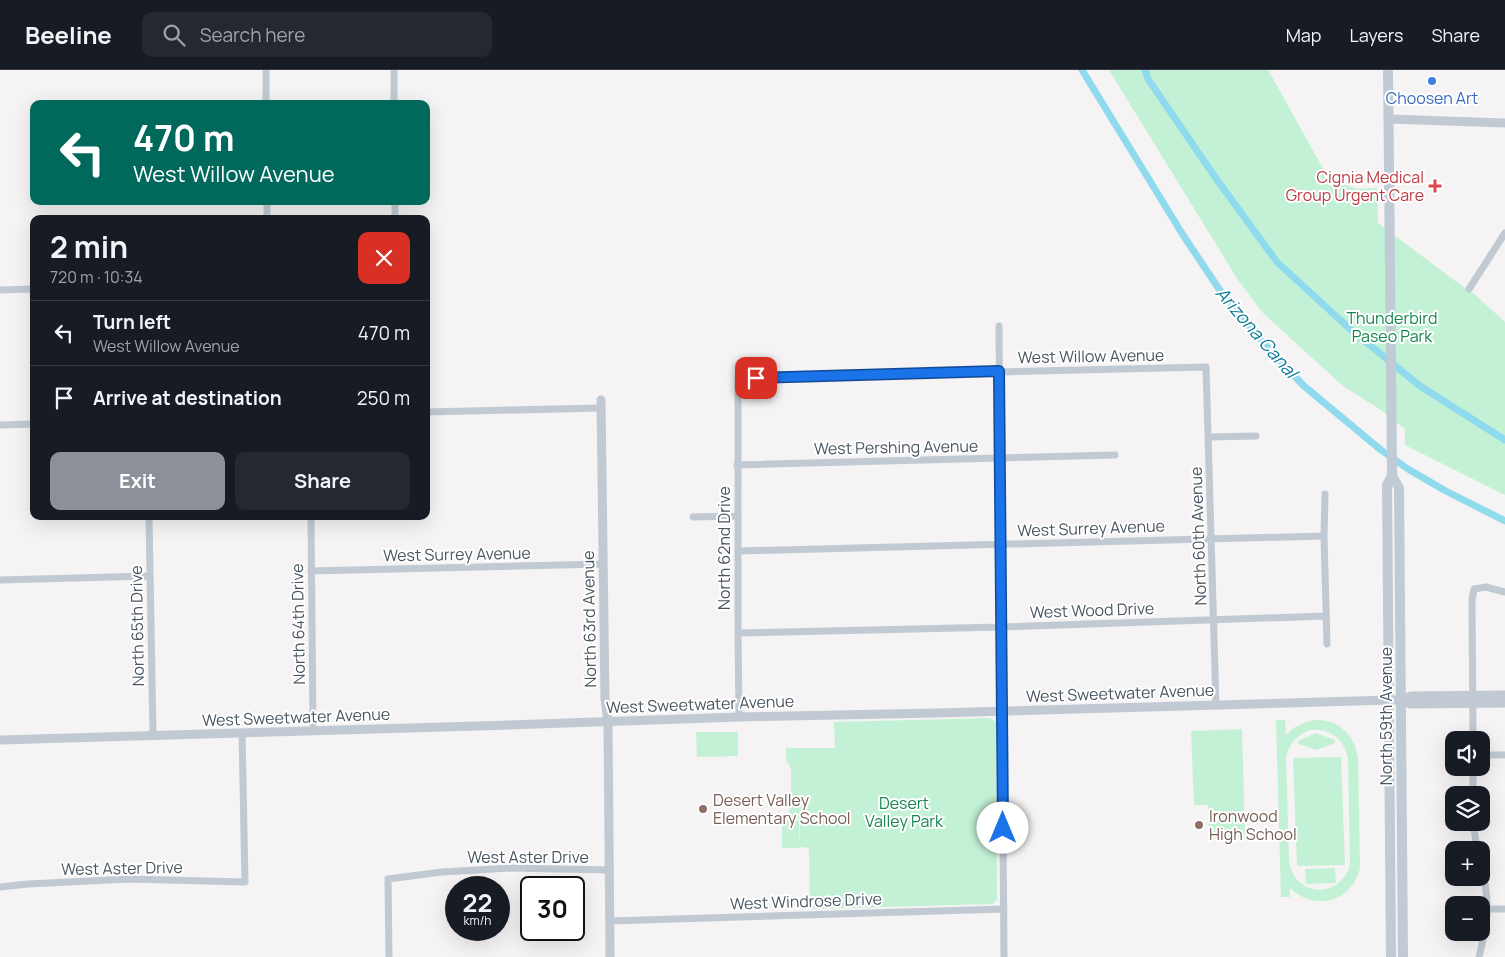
<!DOCTYPE html>
<html lang="en">
<head>
<meta charset="utf-8">
<style>
	body { margin:0; font-family:Manrope,sans-serif; background:#242831; color:#f1f3f6; height:100vh; display:flex; flex-direction:column; font-size:19px; white-space:nowrap }
	* { box-sizing:border-box; margin:0 }
	p { font-size:16px; color:#9ea1a6 }
	.icon { flex:none; width:28px; height:28px; fill:none; stroke:currentColor; stroke-width:2; stroke-linecap:round; stroke-linejoin:round }
	.map { position:relative; flex:1; overflow:hidden }
	.sheet { position:absolute; left:30px; top:145px; width:400px; height:305px; display:flex; flex-direction:column; background:#171b24; border-radius:10px; box-shadow:0 5px 20px #0002 }
	.sheet>* { flex:none }
	.hud { position:absolute; left:30px; top:30px; width:400px; height:105px; border-radius:10px; box-shadow:0 5px 20px #0002; background:#00695c; color:#fff; overflow:hidden }
	.controls { position:absolute; left:1445px; top:661px; display:grid; gap:10px }
	.controls a { display:grid; place-items:center; width:45px; height:45px; border-radius:10px; background:#171b24; box-shadow:0 5px 20px #0002; font-size:25px }
	.speed { position:absolute; left:445px; top:806px; display:flex; gap:10px; font-size:25px; font-weight:700; text-align:center }
	.speed>* { display:grid; place-content:center; width:65px; height:65px; border-radius:50%; background:#171b24; box-shadow:0 5px 20px #0002; line-height:1 }
	.speed small { font-size:12px; font-weight:400 }
	.speed .limit { border:2px solid #111; border-radius:8px; background:#fff; color:#111 }
	.pin { position:absolute; display:grid; place-items:center; width:42px; height:42px; color:#fff; margin:-21px; border-radius:10px; box-shadow:0 2px 8px #0006 }
	.me { position:absolute; width:55px; margin:-28px; rotate:0deg; stroke-linejoin:round; filter:drop-shadow(0 0 4px #0008) }
	.turn { display:flex; align-items:center; gap:18px; height:105px; padding:0 20px; font-size:22px }
	.turn .icon { width:65px; height:65px; stroke-width:2.5 }
	.turn b { display:block; font-size:35px; line-height:42px }
	.round { display:grid; place-items:center; flex:none; width:52px; height:52px; border-radius:10px; background:#242831 }
	.head { display:flex; align-items:center; justify-content:space-between; height:85px; padding:0 20px }
	h1 { font-size:30px; font-weight:700; line-height:38px }
	.primary-button { display:flex; gap:10px; margin-top:auto; padding:10px 20px }
	.primary-button a { flex:1; height:58px; border-radius:10px; background:#8c9099; color:#fff; font-size:20px; font-weight:700; line-height:58px; text-align:center }
	.primary-button a+a { background:#242831; color:#f1f3f6 }
	ul { padding:0; list-style:none }
	li { display:flex; align-items:center; gap:15px; height:65px; padding:0 20px; border-top:1px solid #363941 }
	li div { flex:1 }
	li b { display:block; font-size:19px }
	li em { font-style:normal }
	header { display:flex; align-items:center; gap:30px; box-sizing:border-box; height:70px; padding:0 25px; background:#171b24; border-bottom:1px solid #363941 }
	header strong { font-size:24px }
	nav { display:flex; gap:28px; margin-inline-start:auto; font-size:18px }
	.search { width:350px; height:45px; background:#242831; display:flex; align-items:center; gap:12px; box-sizing:border-box; padding:0 18px; border-radius:10px; color:#9ea1a6; font-size:19px }
	.map>svg:first-child { display:block }
	.green { fill:#c3f1d5; fill-rule:evenodd }
	.lines { fill:none; stroke-linecap:round; stroke-linejoin:round }
	.stream { stroke:#90daee; stroke-width:2 }
	.canal { stroke:#90daee; stroke-width:7 }
	.minor { stroke:#c1cad2; stroke-width:7 }
	.tertiary { stroke:#c1cad2; stroke-width:9 }
	.secondary { stroke:#c1cbd6; stroke-width:10 }
	.route-casing { stroke:#114b97; stroke-width:12 }
	.route { stroke:#1a73e8; stroke-width:9 }
	.shop-dot { fill:#3f7fe0; stroke:#fff; stroke-width:2 }
	.health-dot { fill:#e0444e; stroke:#fff; stroke-width:2 }
	.education-dot { fill:#8d6e63; stroke:#fff; stroke-width:2 }
	.labels { text-anchor:middle; dominant-baseline:central; stroke-width:4; stroke-linejoin:round; paint-order:stroke }
	.shop-label { font-size:16px; fill:#366cbe; stroke:#fff }
	.health-label { font-size:16px; fill:#be3a42; stroke:#fff; text-anchor:end }
	.park-label { font-size:16px; fill:#17864f; stroke:#fff }
	.street-label { font-size:16px; fill:#4a5661; stroke:#fff }
	.education-label { font-size:16px; fill:#785e54; stroke:#fff; text-anchor:start }
	.water-label { font-size:18px; font-style:italic; fill:#0c7c9b; stroke:#fff }
</style>
</head>
<body>
<header>
<strong>Beeline</strong>
<div class="search"><svg class="icon" aria-label="search" viewBox="0 0 24 24"><circle cx="10" cy="10" r="6"/><path d="M15 15l6 6"/></svg>Search here</div>
<nav><a>Map</a><a>Layers</a><a>Share</a></nav>
</header>
<div class="map">
<svg width="1505" height="887" viewBox="0 0 1505 887">
	<rect width="100%" height="100%" fill="#f5f3f3"/>
	<path class="green" d="M1109 0H1268L1329 109 1357 119 1377 118 1378 153 1458 213 1473 223 1505 252V425L1405 375V359L1381 340 1343 316 1263 243 1238 210Z
		M990 648 996 652 997 829 993 834 810 839 809 778 800 777V749H788L791 728V699L786 689V678H835L834 652Z
		M1276 650H1285L1286 665C1312 637 1354 650 1358 689L1360 798C1352 832 1315 842 1290 818V827H1281ZM1310 660C1330 658 1345 669 1348 689L1350 795C1340 830 1293 827 1289 790L1286 687C1289 674 1297 665 1310 660Z
		M1242 659 1245 768 1209 769 1208 735H1194L1191 661Z
		M696 662H738V686L697 687Z
		M1316 663 1335 670V673L1317 680 1299 674 1298 671Z
		M1341 687 1345 795 1297 796 1293 688Z
		M782 750H799L800 778H782Z
		M1335 798 1336 813 1306 814 1305 799Z"/>
	<g class="lines">
		<path class="stream" d="M1302 124 1309 120"/>
		<path class="canal" d="M1082 0 1183 165 1219 219 1274 285 1304 316 1381 380 1408 399 1444 420 1505 451
			M1145 0 1148 9 1215 107 1277 192 1350 259 1420 316 1505 370"/>
		<path class="minor" d="M266 0V34
			M394 34V0
			M267 131V149
			M395 131V149
			M1469 219 1505 163
			M0 220 34 219
			M999 256 1004 887
			M426 342 601 338
			M0 355 34 354
			M1208 367 1256 366
			M737 395 1115 385
			M1325 424 1324 466 1327 574
			M149 446 153 665
			M311 446 313 661
			M693 447 738 446
			M738 481 1324 466
			M311 501 603 494
			M0 510 150 506
			M738 563 1001 557 1326 546
			M739 647 738 563V308L1206 297 1216 635
			M1473 670 1472 530 1474 519 1486 517 1505 522
			M1481 685H1505
			M1473 725V698
			M1473 752 1477 780
			M0 817 28 814 128 809 245 812 242 663
			M1488 839H1505
			M610 851 1004 839
			M389 887 388 809 442 802 511 798 610 800
			M1479 887C1488 851 1491 833 1481 796"/>
		<path class="tertiary" d="M1388 49 1505 53
			M601 330 605 629 608 652 610 887
			M1401 630 1411 626 1505 625
			M0 670 478 656 739 647 937 643 1390 630H1401L1410 634 1505 633"/>
		<path class="secondary" d="M1388 0 1392 396V406L1387 415 1391 887
			M1392 406 1399 418 1403 887"/>
	</g>
	<g class="lines">
		<defs>
			<path id="route" d="M756 308 999 301 1003 758"/>
		</defs>
		<use href="#route" class="route-casing"/>
		<use href="#route" class="route"/>
	</g>
	<circle class="shop-dot" cx="1432" cy="11" r="5"/>
	<path class="health-dot" d="M1432.5 108.5h5v5h5v5h-5v5h-5v-5h-5v-5h5z"/>
	<g class="education-dot">
		<circle cx="703" cy="739" r="5"/>
		<circle cx="1199" cy="755" r="5"/>
	</g>
	<g class="labels">
		<g class="shop-label">
			<text x="1432" y="28">Choosen Art</text>
		</g>
		<g class="health-label">
			<text x="1424" y="107">Cignia Medical<tspan x="1424" dy="18">Group Urgent Care</tspan></text>
		</g>
		<g class="park-label">
			<text x="1392" y="248">Thunderbird<tspan x="1392" dy="18">Paseo Park</tspan></text>
			<text x="904" y="733">Desert<tspan x="904" dy="18">Valley Park</tspan></text>
		</g>
		<g class="street-label">
			<text transform="translate(1091 286) rotate(-1)">West Willow Avenue</text>
			<text transform="translate(896 377) rotate(-1)">West Pershing Avenue</text>
			<text transform="translate(1091 458) rotate(-2)">West Surrey Avenue</text>
			<text transform="translate(1198 466) rotate(-92)">North 60th Avenue</text>
			<text transform="translate(724 478) rotate(-90)">North 62nd Drive</text>
			<text transform="translate(457 484) rotate(-1)">West Surrey Avenue</text>
			<text transform="translate(1092 540) rotate(-2)">West Wood Drive</text>
			<text transform="translate(589 549) rotate(-91)">North 63rd Avenue</text>
			<text transform="translate(298 554) rotate(-91)">North 64th Drive</text>
			<text transform="translate(137 556) rotate(-91)">North 65th Drive</text>
			<text transform="translate(1120 623) rotate(-2)">West Sweetwater Avenue</text>
			<text transform="translate(700 634) rotate(-2)">West Sweetwater Avenue</text>
			<text transform="translate(1386 646) rotate(-90)">North 59th Avenue</text>
			<text transform="translate(296 647) rotate(-2)">West Sweetwater Avenue</text>
			<text x="528" y="787">West Aster Drive</text>
			<text transform="translate(122 798) rotate(-1)">West Aster Drive</text>
			<text transform="translate(806 831) rotate(-2)">West Windrose Drive</text>
		</g>
		<g class="education-label">
			<text x="713" y="730">Desert Valley<tspan x="713" dy="18">Elementary School</tspan></text>
			<text x="1209" y="746">Ironwood<tspan x="1209" dy="18">High School</tspan></text>
		</g>
		<g class="water-label">
			<text transform="translate(1257 262) rotate(49)">Arizona Canal</text>
		</g>
	</g>
</svg>
<div class="controls">
<a><svg class="icon" aria-label="sound" viewBox="0 0 24 24"><path d="M4 9h4l5-4v14l-5-4H4zM17 9q2 3 0 6"/></svg></a>
<a><svg class="icon" aria-label="layers" viewBox="0 0 24 24"><path d="M12 4l9 5-9 5-9-5zM3 14l9 5 9-5"/></svg></a>
<a>+</a>
<a>−</a>
</div>
<div class="speed"><div>22<small>km/h</small></div><div class="limit">30</div></div>
<div class="pin" style="left:756px;top:308px;background:#d93025"><svg class="icon" aria-label="arrive" viewBox="0 0 24 24"><path d="M6 21V4h12l-3 4 3 4H6"/></svg></div>
<svg class="me" style="left:1003px;top:758px" viewBox="-20 -20 40 40"><circle r="19" fill="#fff"/><path d="M0-13L10 11 0 6-10 11z" fill="#1a73e8"/></svg>
<div class="hud">
<div class="turn"><svg class="icon" aria-label="left" viewBox="0 0 24 24"><path d="M17 20v-9H6M10 6l-5 5 5 5"/></svg><div><b>470 m</b>West Willow Avenue</div></div>
</div>
<section class="sheet">
<div class="head"><div><h1>2 min</h1><p>720 m · 10:34</p></div><a class="round" style="background:#d93025;color:#fff"><svg class="icon" aria-label="close" viewBox="0 0 24 24"><path d="M6 6l12 12M18 6L6 18"/></svg></a></div>
<ul>
<li><svg class="icon" aria-label="left" viewBox="0 0 24 24"><path d="M17 20v-9H6M10 6l-5 5 5 5"/></svg><div><b>Turn left</b><p>West Willow Avenue</p></div><em>470 m</em></li>
<li><svg class="icon" aria-label="arrive" viewBox="0 0 24 24"><path d="M6 21V4h12l-3 4 3 4H6"/></svg><div><b>Arrive at destination</b></div><em>250 m</em></li>
</ul>
<div class="primary-button"><a>Exit</a><a>Share</a></div>
</section>
</div>
</body>
</html>
